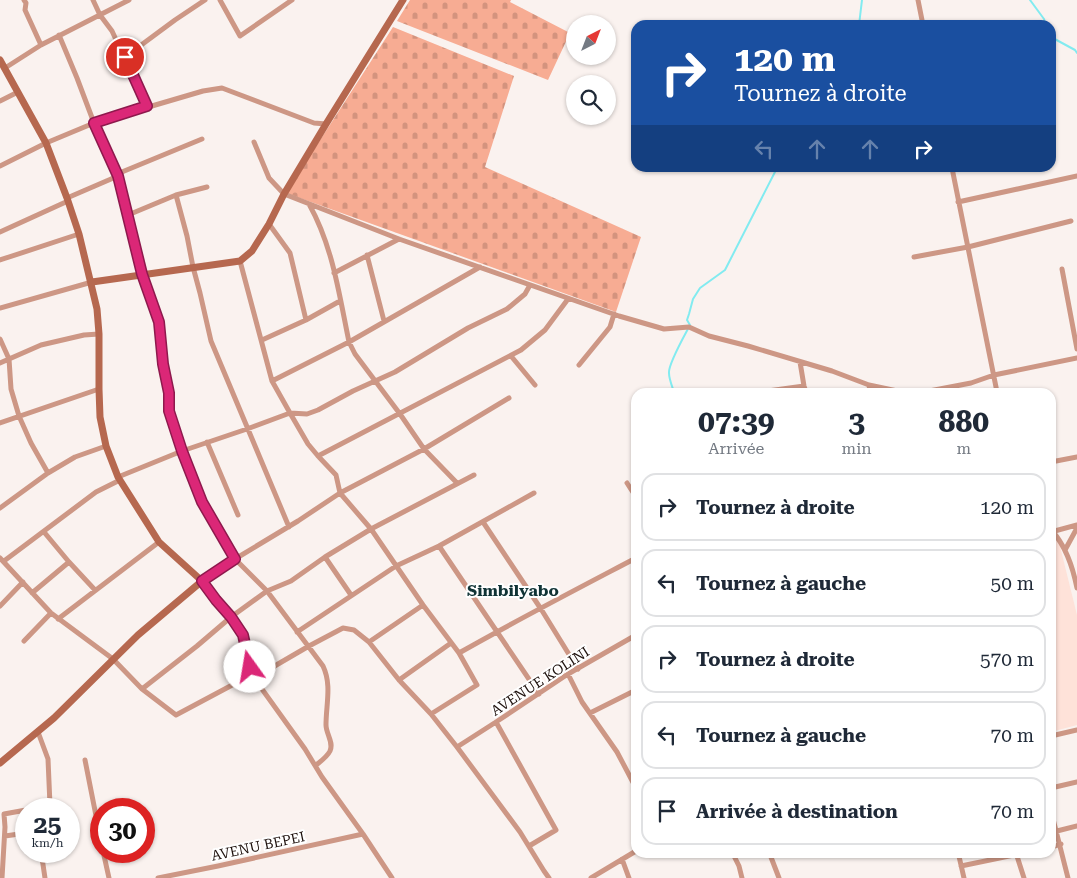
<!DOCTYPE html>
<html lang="fr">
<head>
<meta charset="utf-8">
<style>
	body { margin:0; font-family:"Roboto Serif",serif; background:#f6f6f7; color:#1f2937; height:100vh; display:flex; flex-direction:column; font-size:19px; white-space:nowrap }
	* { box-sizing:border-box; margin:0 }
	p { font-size:16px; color:#747a83 }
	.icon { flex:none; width:28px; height:28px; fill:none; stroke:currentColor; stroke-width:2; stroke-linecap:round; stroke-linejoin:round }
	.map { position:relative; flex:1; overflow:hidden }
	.drawer { position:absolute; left:631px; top:388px; width:425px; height:470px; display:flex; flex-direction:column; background:#fff; border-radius:15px; box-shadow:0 1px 4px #0004 }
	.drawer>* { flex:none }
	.guide { position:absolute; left:631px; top:20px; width:425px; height:152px; border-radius:15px; box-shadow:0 1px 4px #0004; background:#1a4fa0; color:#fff; overflow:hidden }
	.needle { width:32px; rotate:42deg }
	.fabs { position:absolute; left:566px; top:15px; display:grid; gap:10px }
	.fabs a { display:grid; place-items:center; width:50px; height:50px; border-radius:50%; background:#fff; box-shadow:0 1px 4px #0004; font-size:25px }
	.speed { position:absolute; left:15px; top:798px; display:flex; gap:10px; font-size:25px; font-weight:700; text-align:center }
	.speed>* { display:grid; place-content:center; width:65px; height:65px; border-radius:50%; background:#fff; box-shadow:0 1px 4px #0004; line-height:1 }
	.speed small { font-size:12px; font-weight:400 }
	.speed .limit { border:8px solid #d22; background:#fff; color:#111 }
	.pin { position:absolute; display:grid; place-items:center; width:42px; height:42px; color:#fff; margin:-21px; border:2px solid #fff; border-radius:50%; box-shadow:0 1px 5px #0007 }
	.me { position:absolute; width:55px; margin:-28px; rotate:347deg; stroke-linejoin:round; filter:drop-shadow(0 0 4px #0008) }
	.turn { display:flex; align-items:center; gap:18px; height:105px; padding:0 20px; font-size:22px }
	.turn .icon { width:65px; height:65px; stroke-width:2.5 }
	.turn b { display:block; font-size:35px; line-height:42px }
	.lanes { display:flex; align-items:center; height:48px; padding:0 20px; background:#0003; justify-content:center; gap:25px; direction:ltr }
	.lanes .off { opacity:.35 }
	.eta { display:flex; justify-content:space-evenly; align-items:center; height:85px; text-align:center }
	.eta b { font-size:30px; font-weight:700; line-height:35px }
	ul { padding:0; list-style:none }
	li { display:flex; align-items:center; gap:15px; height:68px; margin:0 10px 8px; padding:0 10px; border:2px solid #e0e1e3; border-radius:15px }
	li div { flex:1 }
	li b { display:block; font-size:19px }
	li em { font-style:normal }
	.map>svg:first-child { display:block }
	.built { fill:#fee2d9 }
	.cemetery { fill:url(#cemetery-stones) }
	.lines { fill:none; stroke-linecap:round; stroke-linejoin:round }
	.stream { stroke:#82ebf0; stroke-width:2 }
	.street { stroke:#cd9785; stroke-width:5 }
	.secondary { stroke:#b6684f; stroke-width:7 }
	.route-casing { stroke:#8e194d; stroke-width:12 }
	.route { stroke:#db2777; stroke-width:9 }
	.labels { text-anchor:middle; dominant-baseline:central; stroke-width:4; stroke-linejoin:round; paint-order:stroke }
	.street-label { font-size:14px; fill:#1e110d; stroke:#fff }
	.quarter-label { font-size:16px; font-weight:bold; fill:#103335; stroke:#fff }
</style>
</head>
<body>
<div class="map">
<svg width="1077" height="878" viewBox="0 0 1077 878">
	<defs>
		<pattern id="cemetery-stones" width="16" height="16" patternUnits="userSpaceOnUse" patternTransform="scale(1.25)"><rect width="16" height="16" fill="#f7ac93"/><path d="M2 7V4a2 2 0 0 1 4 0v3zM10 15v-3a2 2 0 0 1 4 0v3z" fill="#d3937e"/></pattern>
	</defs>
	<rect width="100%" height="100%" fill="#faf2ef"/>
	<path class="built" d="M1057 534 1077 615V725L1051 732V535Z"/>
	<path class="cemetery" d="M410 0H511L510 2 570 33 548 80 397 21Z
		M393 27 514 76 485 167 641 237 616 312 286 193Z"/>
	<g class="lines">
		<path class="stream" d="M1030 0 1044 19 1046 25
			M859 25 862 0
			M1051 37 1075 50 1077 53
			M674 392C672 386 669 379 669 373 668 364 686 333 690 325L687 320 689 314 693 299 700 288 725 270 777 168"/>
		<path class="street" d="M24 0 26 3 25 10 41 45
			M93 0 100 15 112 31 147 107
			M220 0 240 36 292 0
			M918 0 923 25
			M59 35 77 78 94 123 118 176 142 274 159 322 163 365 169 393V411L182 451 202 502 235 559 267 591 323 666C332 685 326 704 326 725 326 734 334 742 330 751 327 757 321 761 316 765
			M125 57 175 20 205 0
			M5 68 41 45 129 0
			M0 101 18 92
			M254 142 269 178 284 194 399 239 619 316 664 329 689 327 709 336 748 346 832 371 869 385 902 392
			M0 166 46 143 94 123 203 91 222 88 314 123 326 124
			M952 168 997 392
			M117 174 202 139
			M176 195 187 236 193 267 200 293 211 341 289 527
			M67 198 118 176
			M958 202 1077 176
			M309 204C333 247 339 294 349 342L355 354 400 414 424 449 457 483
			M128 215 176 195 207 187
			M269 224 290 253 306 320
			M0 232 68 201
			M367 255 384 321
			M914 257 968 247 1071 221
			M0 260 79 234
			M240 261 272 381 290 413 308 444 318 456 336 475 340 493 371 529 423 605 459 653 477 685 431 714
			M1062 269 1077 349
			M334 273 399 239
			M0 308 92 282
			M0 339 9 359 11 389 19 416 31 443 48 473
			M262 340 306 320 340 301
			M511 356 535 385
			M800 362 804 386 806 392
			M0 363 41 345 84 335 99 334
			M579 365 610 327 614 314
			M272 381 349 342 480 267
			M869 385 870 392
			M761 392 804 386
			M924 392 971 383 994 375 1077 358
			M0 423 99 389
			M207 442 238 515
			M318 456 521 350 545 330 568 299
			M1051 462 1077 457
			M118 477 182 451 247 429 290 413 307 414 318 410 353 391 395 372 468 328 507 309 525 294 530 285
			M627 483 636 497
			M0 508 48 473 75 457 106 446
			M483 522 541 609 578 669
			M44 532 69 562 95 590
			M1051 532 1077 525
			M1053 532C1066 547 1073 568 1077 588
			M439 546 539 694
			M1065 550 1077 528
			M325 557 351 595
			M0 558 51 613 113 659 142 689 176 715 236 683 254 678 309 646 343 628 354 630 369 642 399 680 431 714 457 747 520 832 544 871 549 878
			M4 561 96 492 120 480
			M32 593 69 562
			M0 606 23 582
			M58 619 159 542
			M297 632 396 566 439 546 534 493
			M24 641 51 613
			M369 642 423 605
			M459 653C517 620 577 589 636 558
			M568 674 582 702 617 752 636 788
			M399 680 451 643
			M142 689 197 646 231 617 267 591 291 581 325 557 371 529 474 475
			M590 713 636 690
			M496 722 556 830 529 846
			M1051 736 1077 730
			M457 747 496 722 568 674 636 635
			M85 760 101 841
			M1051 788 1077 782
			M33 809 50 805 48 759 38 732
			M1051 811 1068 878
			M69 827H74
			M1057 831 1077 826
			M5 836 26 833
			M1051 847 1061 844
			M41 851 45 878
			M103 851 109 878
			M732 852 739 866 742 878
			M769 852 779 878
			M958 852 964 878
			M1016 853 1024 878
			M622 859 629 878
			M961 866 1029 852
			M2 878 5 827 4 814 26 810
			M158 878 218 866 363 834
			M392 878 363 834 322 777 305 749 254 678 250 667 243 635 231 617 216 600 202 581 235 559 298 521 340 493 424 449 509 398
			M591 878 636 851"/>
		<path class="secondary" d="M0 60 46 143 67 198 79 234 97 309 99 334V389L100 417 106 446 118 477 159 542 202 581 138 635 54 718 0 763
			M92 282 240 261 252 251 269 224 284 194 326 124 403 0"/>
	</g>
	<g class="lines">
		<defs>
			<path id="route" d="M125 57 147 106 94 123 118 176 142 274 159 322 163 364 169 393V411L182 451 202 502 235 559 202 581 216 600 231 617 243 635 250 667"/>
		</defs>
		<use href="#route" class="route-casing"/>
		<use href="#route" class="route"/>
	</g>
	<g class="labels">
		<g class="street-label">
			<text transform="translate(540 681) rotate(-33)">AVENUE KOLINI</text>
			<text transform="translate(258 846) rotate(-12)">AVENU BEPEI</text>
		</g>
		<g class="quarter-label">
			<text x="513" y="590">Simbilyabo</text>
		</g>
	</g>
</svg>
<div class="fabs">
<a><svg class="needle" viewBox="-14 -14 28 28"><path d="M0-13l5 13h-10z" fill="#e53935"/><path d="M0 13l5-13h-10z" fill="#747a83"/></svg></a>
<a><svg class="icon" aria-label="search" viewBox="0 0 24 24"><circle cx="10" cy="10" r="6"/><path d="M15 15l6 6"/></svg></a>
</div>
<div class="speed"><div>25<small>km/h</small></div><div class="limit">30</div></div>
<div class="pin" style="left:125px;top:57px;background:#d93025"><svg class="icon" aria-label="arrive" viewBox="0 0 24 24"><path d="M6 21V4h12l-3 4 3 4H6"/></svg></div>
<svg class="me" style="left:250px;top:667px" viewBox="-20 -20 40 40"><circle r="19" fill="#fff"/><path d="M0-13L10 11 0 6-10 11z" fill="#db2777"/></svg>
<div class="guide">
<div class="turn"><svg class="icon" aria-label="right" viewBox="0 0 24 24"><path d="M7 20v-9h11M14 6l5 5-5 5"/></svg><div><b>120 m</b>Tournez à droite</div></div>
<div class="lanes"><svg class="icon off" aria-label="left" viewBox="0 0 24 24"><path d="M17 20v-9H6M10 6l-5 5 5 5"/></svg><svg class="icon off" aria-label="ahead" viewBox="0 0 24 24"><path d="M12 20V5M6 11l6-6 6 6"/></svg><svg class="icon off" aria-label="ahead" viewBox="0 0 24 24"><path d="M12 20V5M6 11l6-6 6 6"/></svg><svg class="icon" aria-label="right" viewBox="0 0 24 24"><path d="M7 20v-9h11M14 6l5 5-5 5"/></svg></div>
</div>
<section class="drawer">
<div class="eta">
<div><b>07:39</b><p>Arrivée</p></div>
<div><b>3</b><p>min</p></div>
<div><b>880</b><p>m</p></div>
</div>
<ul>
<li><svg class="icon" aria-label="right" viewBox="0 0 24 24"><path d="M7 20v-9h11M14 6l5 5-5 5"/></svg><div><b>Tournez à droite</b></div><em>120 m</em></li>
<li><svg class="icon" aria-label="left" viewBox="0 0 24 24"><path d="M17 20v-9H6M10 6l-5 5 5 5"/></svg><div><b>Tournez à gauche</b></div><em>50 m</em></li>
<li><svg class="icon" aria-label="right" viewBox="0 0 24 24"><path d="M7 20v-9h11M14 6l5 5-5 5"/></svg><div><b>Tournez à droite</b></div><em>570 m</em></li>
<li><svg class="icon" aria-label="left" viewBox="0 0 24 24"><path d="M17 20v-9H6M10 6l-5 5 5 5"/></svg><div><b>Tournez à gauche</b></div><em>70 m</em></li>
<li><svg class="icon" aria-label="arrive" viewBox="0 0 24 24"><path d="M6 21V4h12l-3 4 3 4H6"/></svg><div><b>Arrivée à destination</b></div><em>70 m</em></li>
</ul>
</section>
</div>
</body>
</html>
